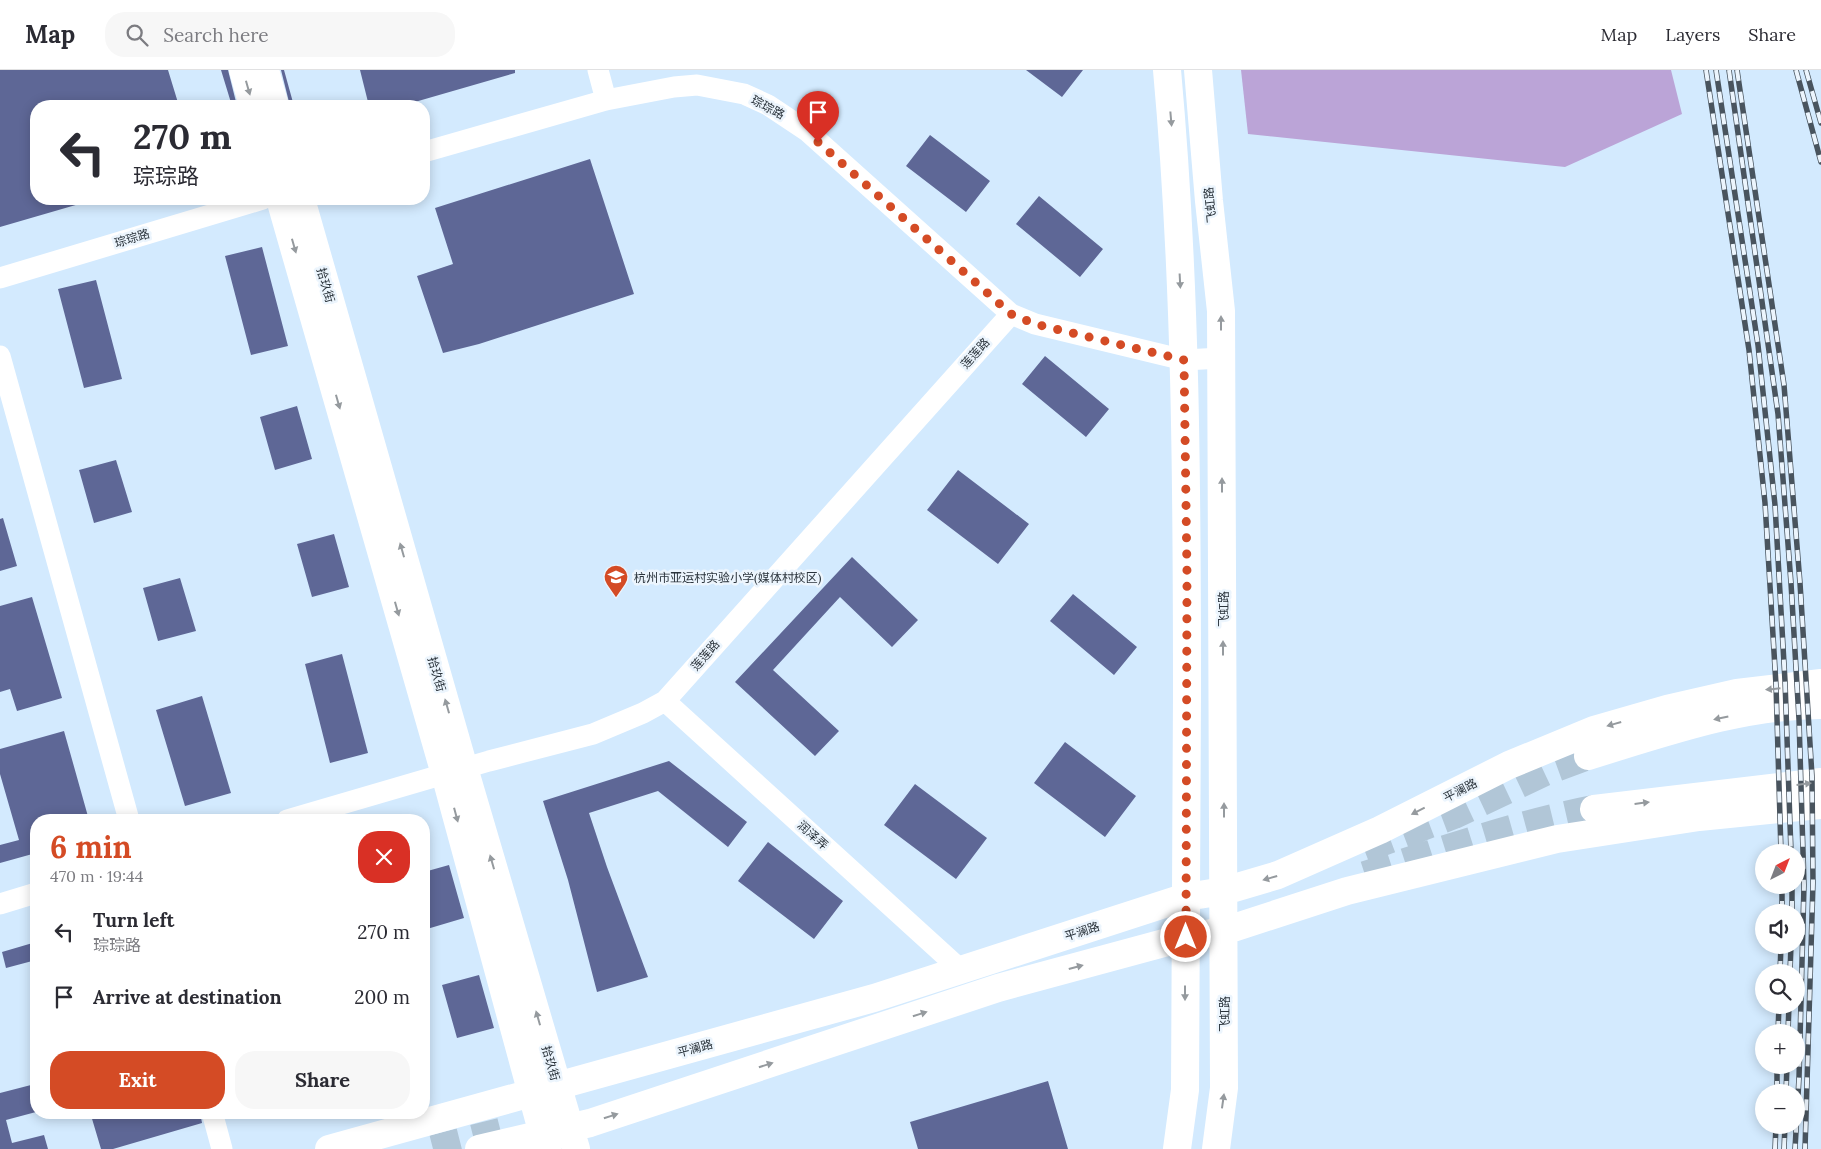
<!DOCTYPE html>
<html lang="en">
<head>
<meta charset="utf-8">
<style>
	body { margin:0; font-family:Lora,"Noto Sans SC",serif; background:#f7f7f7; color:#2b2b33; height:100vh; display:flex; flex-direction:column; font-size:19px; white-space:nowrap }
	* { box-sizing:border-box; margin:0 }
	p { font-size:16px; color:#7c7c81 }
	.icon { flex:none; width:28px; height:28px; fill:none; stroke:currentColor; stroke-width:2; stroke-linecap:round; stroke-linejoin:round }
	.map { position:relative; flex:1; overflow:hidden }
	.drawer { position:absolute; left:30px; top:744px; width:400px; height:305px; display:flex; flex-direction:column; background:#fff; border-radius:20px; box-shadow:0 2px 12px #0003 }
	.drawer>* { flex:none }
	.guide { position:absolute; left:30px; top:30px; width:400px; height:105px; border-radius:20px; box-shadow:0 2px 12px #0003; background:#fff; color:#2b2b33; overflow:hidden }
	.needle { width:32px; rotate:42deg }
	.controls { position:absolute; left:1755px; top:774px; display:grid; gap:10px }
	.controls a { display:grid; place-items:center; width:50px; height:50px; border-radius:50%; background:#fff; box-shadow:0 2px 12px #0003; font-size:25px }
	.pin { position:absolute; display:grid; place-items:center; width:42px; height:42px; color:#fff; margin:-51px -21px; border-radius:50% 50% 50% 0; rotate:-45deg; box-shadow:0 0 5px #0007 }
	.pin .icon { rotate:45deg }
	.me { position:absolute; width:55px; margin:-28px; rotate:0deg; stroke-linejoin:round; filter:drop-shadow(0 0 4px #0008) }
	.turn { display:flex; align-items:center; gap:18px; height:105px; padding:0 20px; font-size:22px }
	.turn .icon { width:65px; height:65px; stroke-width:2.5 }
	.turn b { display:block; font-size:35px; line-height:42px }
	.round { display:grid; place-items:center; flex:none; width:52px; height:52px; border-radius:20px; background:#f7f7f7 }
	.summary { display:flex; align-items:center; justify-content:space-between; height:85px; padding:0 20px }
	h1 { font-size:30px; font-weight:800; line-height:38px; color:#d44b25 }
	.button { display:flex; gap:10px; margin-top:auto; padding:10px 20px }
	.button a { flex:1; height:58px; border-radius:20px; background:#d44b25; color:#fff; font-size:20px; font-weight:800; line-height:58px; text-align:center }
	.button a+a { background:#f7f7f7; color:#2b2b33 }
	ul { padding:0; list-style:none }
	li { display:flex; align-items:center; gap:15px; height:65px; padding:0 20px }
	li div { flex:1 }
	li b { display:block; font-size:19px }
	li em { font-style:normal }
	header { display:flex; align-items:center; gap:30px; box-sizing:border-box; height:70px; padding:0 25px; background:#fff; border-bottom:1px solid #e1e1e2 }
	header strong { font-size:24px }
	nav { display:flex; gap:28px; margin-inline-start:auto; font-size:18px }
	.search { width:350px; height:45px; background:#f7f7f7; display:flex; align-items:center; gap:12px; box-sizing:border-box; padding:0 18px; border-radius:20px; color:#7c7c81; font-size:19px }
	.map>svg:first-child { display:block }
	.forest { fill:#bba4d7 }
	.building { fill:#5e6796 }
	.lines { fill:none; stroke-linecap:round; stroke-linejoin:round }
	.major-tunnel { stroke:#b1c6d7; stroke-width:28; stroke-dasharray:28 14; stroke-linecap:butt }
	.minor { stroke:#fff; stroke-width:21 }
	.major { stroke:#fff; stroke-width:28 }
	.rail-casing { stroke:#49545e; stroke-width:5.5 }
	.rail { stroke:#ecf5fd; stroke-width:4; stroke-dasharray:11; stroke-linecap:butt }
	.oneway { fill:#959a9e }
	.route { stroke:#d44b25; stroke-width:9; stroke-dasharray:0 16.2 }
	.labels { text-anchor:middle; dominant-baseline:central; stroke-width:5; stroke-linejoin:round; paint-order:stroke }
	.street-label { font-size:12px; fill:#2b343c; stroke:#ecf5fd }
	.poi-label { font-size:12px; fill:#2b343c; stroke:#ecf5fd; text-anchor:start }
</style>
</head>
<body>
<header>
<strong>Map</strong>
<div class="search"><svg class="icon" aria-label="search" viewBox="0 0 24 24"><circle cx="10" cy="10" r="6"/><path d="M15 15l6 6"/></svg>Search here</div>
<nav><a>Map</a><a>Layers</a><a>Share</a></nav>
</header>
<div class="map">
<svg width="1821" height="1079" viewBox="0 0 1821 1079">
	<rect width="100%" height="100%" fill="#d3eafe"/>
	<path class="forest" d="M1241 0H1671L1682 44 1565 97 1248 64Z"/>
	<path class="building" d="M0 0H168L179 36H36V129H85L86 132 0 157Z
		M221 0H228L237 36H232Z
		M281 0H284L294 36H290Z
		M360 0H515V3L401 36H369Z
		M1026 0H1083L1062 27Z
		M930 65 990 111 966 142 906 96Z
		M590 89 634 224 479 274 443 283 417 206 453 194 435 138Z
		M1039 126 1103 179 1080 207 1016 154Z
		M262 177 288 276 251 285 225 186Z
		M96 210 122 309 84 318 58 219Z
		M1045 286 1109 339 1086 367 1022 314Z
		M297 336 312 389 275 400 260 347Z
		M116 390 132 442 94 453 79 400Z
		M958 400 1029 454 998 494 927 440Z
		M3 448 17 496 0 501V449Z
		M334 464 349 517 312 527 297 474Z
		M852 487 918 550 892 577 840 527 773 600 839 661 815 686 735 612Z
		M180 508 196 561 158 571 143 518Z
		M1073 524 1137 577 1114 605 1050 551Z
		M32 527 62 628 17 641 10 619 0 622V536Z
		M342 584 368 683 330 693 305 594Z
		M202 626 231 723 185 736 156 640Z
		M64 661 89 750H36V783L0 793V775L19 770 0 704V679Z
		M1065 672 1136 726 1105 767 1034 713Z
		M669 691 747 752 728 777 658 721 589 743 607 797 648 907 597 922 568 810 543 731Z
		M915 714 987 768 956 809 884 755Z
		M768 772 843 831 814 869 738 811Z
		M449 795 464 848 427 859 424 849V802Z
		M36 872V890L6 898 2 882Z
		M479 905 494 958 457 968 442 915Z
		M1048 1011 1068 1079H918L910 1052Z
		M31 1015 36 1035V1042L6 1050 12 1073 44 1065 48 1079H0V1023Z
		M90 1042H200L202 1053 113 1079H101Z"/>
	<g class="lines">
		<path class="major-tunnel" d="M1364 779 1454 745 1547 701 1588 686
			M1365 805C1441 781 1516 754 1594 739
			M433 1079 504 1061"/>
		<path class="minor" d="M598 0 606 30
			M424 82 606 30 674 17 697 15 744 24 768 35 807 61 1011 244 1035 254 1184 290 1222 288
			M0 208 263 129
			M0 286 129 750
			M665 631 961 900
			M287 750 489 691 593 664 643 643 665 631 1011 244
			M0 834 36 823
			M212 1042 222 1079"/>
		<path class="major" d="M243 0 253 36
			M265 0 275 36
			M1167 0C1186 208 1187 416 1187 625 1186 756 1185 888 1185 1020L1177 1079
			M1198 0 1209 131 1221 241 1224 1018 1216 1079
			M280 129 445 704 547 1079
			M301 129 464 698 576 1079
			M1588 686C1664 663 1741 635 1821 635
			M1594 739 1821 712
			M329 1079 874 928 1186 827 1224 821 1278 805 1380 760 1509 695 1594 660 1667 639 1737 623 1821 613
			M479 1079 590 1053 998 918 1186 867 1224 861 1347 821 1557 769 1699 747 1821 735"/>
		<defs>
			<path id="rail" d="M1706 0 1749 280 1765 433 1776 615 1781 782
				M1716 0 1758 275 1775 435 1785 611 1791 782
				M1729 0 1778 344 1791 513 1799 649 1804 815 1799 1008 1795 1079
				M1737 0 1784 315 1800 513 1812 706 1813 813 1805 1079
				M1796 0 1821 92
				M1806 0 1821 53
				M1782 842V815
				M1792 842V815
				M1780 902 1781 875
				M1790 902 1791 875
				M1778 962 1779 935
				M1788 962 1789 935
				M1777 1022V995
				M1786 1022 1787 995
				M1775 1079 1776 1055
				M1784 1079 1785 1055"/>
		</defs>
		<use href="#rail" class="rail-casing"/>
		<use href="#rail" class="rail"/>
	</g>
	<defs><path id="oneway-solid" d="M-6-.8H1V-3.2L6.5 0L1 3.2V.8H-6Z" transform="scale(1.25)"/></defs>
	<g class="oneway">
		<use href="#oneway-solid" transform="translate(248 18) rotate(74)"/>
		<use href="#oneway-solid" transform="translate(1171 49) rotate(85)"/>
		<use href="#oneway-solid" transform="translate(294 176) rotate(74)"/>
		<use href="#oneway-solid" transform="translate(1180 211) rotate(87)"/>
		<use href="#oneway-solid" transform="translate(1221 253) rotate(-90)"/>
		<use href="#oneway-solid" transform="translate(338 332) rotate(74)"/>
		<use href="#oneway-solid" transform="translate(1222 415) rotate(-90)"/>
		<use href="#oneway-solid" transform="translate(402 480) rotate(-106)"/>
		<use href="#oneway-solid" transform="translate(397 539) rotate(74)"/>
		<use href="#oneway-solid" transform="translate(1223 578) rotate(-90)"/>
		<use href="#oneway-solid" transform="translate(1773 619) rotate(174)"/>
		<use href="#oneway-solid" transform="translate(447 636) rotate(-106)"/>
		<use href="#oneway-solid" transform="translate(1721 648) rotate(168)"/>
		<use href="#oneway-solid" transform="translate(1614 654) rotate(164)"/>
		<use href="#oneway-solid" transform="translate(1804 714) rotate(-7)"/>
		<use href="#oneway-solid" transform="translate(1642 733) rotate(-7)"/>
		<use href="#oneway-solid" transform="translate(1224 740) rotate(-90)"/>
		<use href="#oneway-solid" transform="translate(1418 741) rotate(153)"/>
		<use href="#oneway-solid" transform="translate(456 745) rotate(75)"/>
		<use href="#oneway-solid" transform="translate(492 792) rotate(-106)"/>
		<use href="#oneway-solid" transform="translate(1270 808) rotate(164)"/>
		<use href="#oneway-solid" transform="translate(1076 897) rotate(-15)"/>
		<use href="#oneway-solid" transform="translate(1185 923) rotate(90)"/>
		<use href="#oneway-solid" transform="translate(920 944) rotate(-18)"/>
		<use href="#oneway-solid" transform="translate(538 948) rotate(-106)"/>
		<use href="#oneway-solid" transform="translate(766 995) rotate(-18)"/>
		<use href="#oneway-solid" transform="translate(1223 1031) rotate(-82)"/>
		<use href="#oneway-solid" transform="translate(611 1046) rotate(-18)"/>
	</g>
	<g class="lines">
		<path class="route" d="M818 72 1011 244 1035 254 1184 290 1187 504 1186 867"/>
	</g>
	<defs>
		<symbol id="school-pin" viewBox="-11 -11 22 30"><path d="M0 17L-7.5 6A9.5 9.5 0 1 1 7.5 6Z" fill="#d44b25" stroke="#ecf5fd"/><path d="M0-5L7-2L0 1L-7-2ZM-4 1L0 2.5L4 1V4Q0 6-4 4Z" fill="#fff"/></symbol>
	</defs>
	<g fill-rule="evenodd">
		<use href="#school-pin" x="602" y="493" width="28" height="38"/>
	</g>
	<g class="labels">
		<g class="street-label">
			<text transform="translate(768 37) rotate(28)">琮琮路</text>
			<text transform="translate(1210 135) rotate(-96)">飞虹路</text>
			<text transform="translate(132 168) rotate(-17)">琮琮路</text>
			<text transform="translate(326 215) rotate(74)">拾玖街</text>
			<text transform="translate(975 283) rotate(-48)">莲莲路</text>
			<text transform="translate(1223 539) rotate(-90)">飞虹路</text>
			<text transform="translate(705 585) rotate(-49)">莲莲路</text>
			<text transform="translate(437 604) rotate(74)">拾玖街</text>
			<text transform="translate(1460 720) rotate(-27)">平澜路</text>
			<text transform="translate(813 765) rotate(42)">润泽弄</text>
			<text transform="translate(1082 861) rotate(-18)">平澜路</text>
			<text transform="translate(1224 944) rotate(-90)">飞虹路</text>
			<text transform="translate(695 978) rotate(-15)">平澜路</text>
			<text transform="translate(551 993) rotate(74)">拾玖街</text>
		</g>
		<g class="poi-label">
			<text x="634" y="507">杭州市亚运村实验小学(媒体村校区)</text>
		</g>
	</g>
</svg>
<div class="controls">
<a><svg class="needle" viewBox="-14 -14 28 28"><path d="M0-13l5 13h-10z" fill="#e53935"/><path d="M0 13l5-13h-10z" fill="#7c7c81"/></svg></a>
<a><svg class="icon" aria-label="sound" viewBox="0 0 24 24"><path d="M4 9h4l5-4v14l-5-4H4zM17 9q2 3 0 6"/></svg></a>
<a><svg class="icon" aria-label="search" viewBox="0 0 24 24"><circle cx="10" cy="10" r="6"/><path d="M15 15l6 6"/></svg></a>
<a>+</a>
<a>−</a>
</div>
<div class="pin" style="left:818px;top:72px;background:#d93025"><svg class="icon" aria-label="arrive" viewBox="0 0 24 24"><path d="M6 21V4h12l-3 4 3 4H6"/></svg></div>
<svg class="me" style="left:1186px;top:867px" viewBox="-20 -20 40 40"><circle r="17" fill="#d44b25" stroke="#fff" stroke-width="3"/><path d="M0-11L8 9 0 5-8 9z" fill="#fff"/></svg>
<div class="guide">
<div class="turn"><svg class="icon" aria-label="left" viewBox="0 0 24 24"><path d="M17 20v-9H6M10 6l-5 5 5 5"/></svg><div><b>270 m</b>琮琮路</div></div>
</div>
<section class="drawer">
<div class="summary"><div><h1>6 min</h1><p>470 m · 19:44</p></div><a class="round" style="background:#d93025;color:#fff"><svg class="icon" aria-label="close" viewBox="0 0 24 24"><path d="M6 6l12 12M18 6L6 18"/></svg></a></div>
<ul>
<li><svg class="icon" aria-label="left" viewBox="0 0 24 24"><path d="M17 20v-9H6M10 6l-5 5 5 5"/></svg><div><b>Turn left</b><p>琮琮路</p></div><em>270 m</em></li>
<li><svg class="icon" aria-label="arrive" viewBox="0 0 24 24"><path d="M6 21V4h12l-3 4 3 4H6"/></svg><div><b>Arrive at destination</b></div><em>200 m</em></li>
</ul>
<div class="button"><a>Exit</a><a>Share</a></div>
</section>
</div>
</body>
</html>
